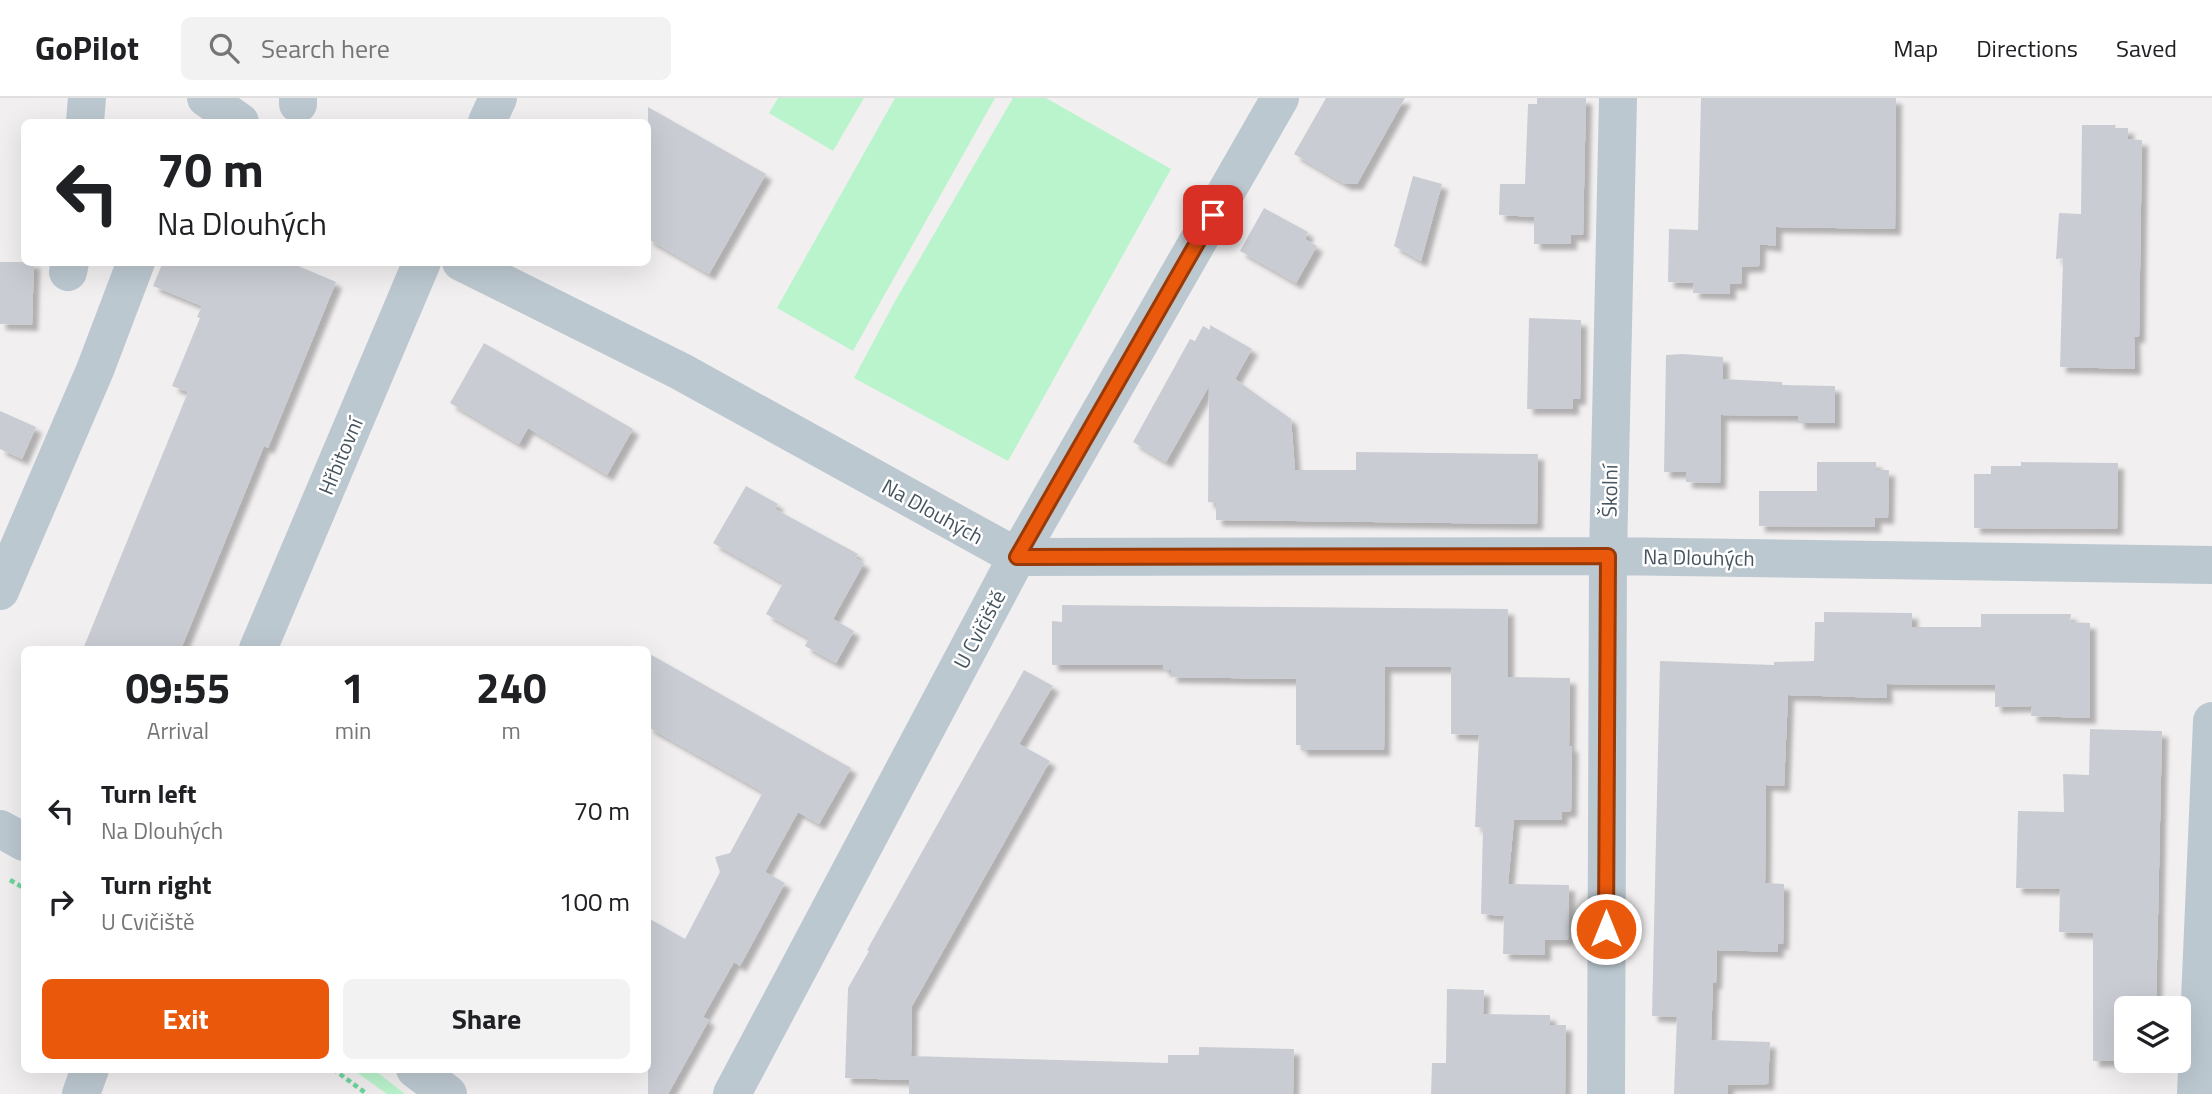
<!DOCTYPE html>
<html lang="en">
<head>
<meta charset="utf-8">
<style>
	body { margin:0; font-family:"Titillium Web",sans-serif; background:#f2f2f2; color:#202124; height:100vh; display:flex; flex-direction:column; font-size:26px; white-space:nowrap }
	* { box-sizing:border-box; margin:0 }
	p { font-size:23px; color:#757577 }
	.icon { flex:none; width:38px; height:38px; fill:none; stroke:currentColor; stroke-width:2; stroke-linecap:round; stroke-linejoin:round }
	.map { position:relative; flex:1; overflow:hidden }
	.side { position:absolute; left:21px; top:548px; width:630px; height:427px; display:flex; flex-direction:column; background:#fff; border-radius:10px; box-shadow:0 7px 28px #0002 }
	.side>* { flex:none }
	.banner { position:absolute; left:21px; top:21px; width:630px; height:147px; border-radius:10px; box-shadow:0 7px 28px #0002; background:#fff; color:#202124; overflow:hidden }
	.fabs { position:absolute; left:2114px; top:898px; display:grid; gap:14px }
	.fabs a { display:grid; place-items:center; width:77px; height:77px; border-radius:10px; background:#fff; box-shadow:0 7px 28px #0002; font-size:35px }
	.pin { position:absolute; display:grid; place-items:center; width:60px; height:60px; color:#fff; margin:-30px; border-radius:14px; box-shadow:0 4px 10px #0006 }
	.me { position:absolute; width:77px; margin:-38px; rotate:0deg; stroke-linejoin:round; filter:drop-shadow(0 0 5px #0008) }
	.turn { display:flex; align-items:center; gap:24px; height:147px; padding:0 21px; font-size:32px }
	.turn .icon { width:91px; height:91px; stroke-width:2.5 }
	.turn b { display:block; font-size:49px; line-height:60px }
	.eta { display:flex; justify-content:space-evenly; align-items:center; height:119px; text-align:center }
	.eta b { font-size:42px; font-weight:700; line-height:49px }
	.primary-button { display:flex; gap:14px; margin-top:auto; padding:14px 21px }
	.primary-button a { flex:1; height:80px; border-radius:10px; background:#ea580c; color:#fff; font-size:28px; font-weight:700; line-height:80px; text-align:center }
	.primary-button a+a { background:#f2f2f2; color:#202124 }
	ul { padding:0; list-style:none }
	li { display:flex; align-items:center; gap:21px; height:91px; padding:0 21px }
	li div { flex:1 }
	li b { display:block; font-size:26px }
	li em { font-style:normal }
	header { display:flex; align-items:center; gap:42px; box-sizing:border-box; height:98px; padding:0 35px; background:#fff; border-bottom:2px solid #e0e0e0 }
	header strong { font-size:33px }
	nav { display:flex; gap:38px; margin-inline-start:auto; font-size:24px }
	.search { width:490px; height:63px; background:#f2f2f2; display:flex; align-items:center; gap:18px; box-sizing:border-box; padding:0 24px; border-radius:10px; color:#757577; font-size:26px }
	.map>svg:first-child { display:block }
	.green { fill:#baf4cd }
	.building { fill:#c9cdd3; filter:url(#shadow) }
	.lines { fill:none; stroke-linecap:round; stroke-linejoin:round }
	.path { stroke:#6ed69d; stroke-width:4.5; stroke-dasharray:5 3.5; stroke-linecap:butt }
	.minor { stroke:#bcc8d0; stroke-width:38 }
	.route-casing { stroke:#983908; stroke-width:18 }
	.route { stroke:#ea580c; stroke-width:12 }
	.labels { text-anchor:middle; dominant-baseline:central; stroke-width:5; stroke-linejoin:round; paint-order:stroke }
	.street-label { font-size:21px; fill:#46545f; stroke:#fff }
</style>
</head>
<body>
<header>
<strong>GoPilot</strong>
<div class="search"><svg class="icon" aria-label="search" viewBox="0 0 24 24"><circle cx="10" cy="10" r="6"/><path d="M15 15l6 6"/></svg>Search here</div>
<nav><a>Map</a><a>Directions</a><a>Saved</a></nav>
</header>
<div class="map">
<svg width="2212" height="996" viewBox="0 0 2212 996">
	<defs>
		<filter id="shadow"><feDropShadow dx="6" dy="6" stdDeviation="2" flood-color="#0004"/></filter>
	</defs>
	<rect width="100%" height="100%" fill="#f2eff0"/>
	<path class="green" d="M778 0H864L833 53 769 15Z
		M895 0H995L853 253 777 210Z
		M1013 0H1046L1171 71 1008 363 854 280 894 205Z
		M352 971H373L405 996H387Z"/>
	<path class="building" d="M1326 0H1405L1357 86H1345L1294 56Z
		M1537 0H1586L1583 137H1571V146H1534V119L1499 117 1500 86H1525L1528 6H1537Z
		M1701 0H1896L1895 131 1776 129V148L1760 146 1759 168 1742 169 1741 186H1730V196L1693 195 1694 185 1668 184 1669 131 1698 132Z
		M648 9 766 76 709 176 648 141Z
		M2082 27H2116L2115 30H2128V41L2142 42 2139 239H2134L2135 271 2060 269 2063 160 2056 161 2059 115 2081 116Z
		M1413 78 1442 86 1421 163 1394 148Z
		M1264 110 1308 134 1305 141 1317 148 1296 185 1240 153Z
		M0 164H34L32 227 0 226Z
		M163 164H289L336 184 268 350 264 348 181 551H83L188 294 172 288 200 220 197 219 202 208 153 188Z
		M1529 220 1581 222 1580 301H1573V311H1527Z
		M1210 227 1252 251 1235 281 1291 321 1295 372H1356V354L1538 356 1537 426 1216 422V405L1208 404 1209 288 1166 364 1133 344 1190 241 1195 243 1203 228 1210 232Z
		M484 245 633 331 607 377 528 330 519 346 450 305Z
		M1683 256 1723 259V281L1782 284V287L1835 288V325H1798V318L1721 317 1720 385 1686 384V374H1664L1666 257Z
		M0 313 36 329 22 361 0 351Z
		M1817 364H1876V372H1889L1888 420H1875V429L1759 428V393H1817Z
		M2021 364 2118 365 2117 431 1974 430V376H1991V368H2021Z
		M746 388 778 406 775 411 858 456 855 460 864 465 833 521 854 533 836 565 805 548 809 540 766 516 783 485 713 445Z
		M1062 507 1508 511V579L1570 580 1569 648H1572L1571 713 1562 714V722H1514L1508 786 1569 787 1568 842H1545V857L1503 856 1504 818 1481 816 1483 729H1475L1479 637 1451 636V569H1385L1384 652H1301V647H1296V581L1171 579V572H1163V567H1052V523L1062 524Z
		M1824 514 1912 515V529H1981V516H2071L2070 524 2090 525V620L2031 618 2032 608 1995 609V587L1886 586 1887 600 1788 597 1784 688 1766 687 1765 785 1784 786 1783 846H1778V854L1717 852 1716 885H1713L1711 942 1770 944 1768 986 1728 987V996H1674L1677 919 1652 918 1660 563 1774 567V564L1814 563 1815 524H1824Z
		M648 555 851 670 819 726 798 714 765 774 785 785 740 868 734 864 703 919 709 922 668 996H648V820L685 841 720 774 715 759 730 755 763 694 648 629Z
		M1024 572 1053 588 1019 646 1050 663 912 908 911 958 1168 965V957H1199V949L1294 951 1293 996H909V982L845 980 848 890 869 853 867 852Z
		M2090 631 2162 633 2156 910H2126V962L2131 963H2093V835L2059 834 2060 791 2016 790 2018 713 2064 714 2063 676 2089 677Z
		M1447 891 1484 892 1483 916 1550 917V927H1566L1565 996H1431L1432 965H1446Z"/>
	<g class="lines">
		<path class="path" d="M10 782 24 790
			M333 971 367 996"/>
		<path class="minor" d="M206 0 240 24
			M298 0V6
			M85 24 87 0
			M487 24 498 0
			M461 164 680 273 1017 459 1608 458 2212 467
			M68 174 70 164
			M0 493 95 272 136 164
			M258 551 422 164
			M0 731 24 744
			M415 971 448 996
			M81 996 90 971
			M732 996 1017 459 1280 0
			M1606 996 1608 458 1618 0
			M2196 996 2212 623"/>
	</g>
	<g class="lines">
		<defs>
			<path id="route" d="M1213 117 1017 459 1608 458 1606 831"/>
		</defs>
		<use href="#route" class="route-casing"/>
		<use href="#route" class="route"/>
	</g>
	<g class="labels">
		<g class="street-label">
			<text transform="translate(340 358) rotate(-67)">Hřbitovní</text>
			<text transform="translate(1609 393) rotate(-89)">Školní</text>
			<text transform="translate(933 413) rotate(29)">Na Dlouhých</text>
			<text transform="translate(1699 459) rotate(1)">Na Dlouhých</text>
			<text transform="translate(979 531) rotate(-62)">U Cvičiště</text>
		</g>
	</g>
</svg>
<div class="fabs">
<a><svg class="icon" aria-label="layers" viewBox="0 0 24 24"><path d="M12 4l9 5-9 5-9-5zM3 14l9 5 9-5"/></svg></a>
</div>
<div class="pin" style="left:1213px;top:117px;background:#d93025"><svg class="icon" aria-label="arrive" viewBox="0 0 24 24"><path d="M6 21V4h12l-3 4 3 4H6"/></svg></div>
<svg class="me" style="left:1606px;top:831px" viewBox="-20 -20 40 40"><circle r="17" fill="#ea580c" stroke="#fff" stroke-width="3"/><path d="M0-11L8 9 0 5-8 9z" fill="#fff"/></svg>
<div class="banner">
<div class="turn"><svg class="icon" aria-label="left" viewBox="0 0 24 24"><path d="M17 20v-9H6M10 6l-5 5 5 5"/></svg><div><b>70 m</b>Na Dlouhých</div></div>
</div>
<section class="side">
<div class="eta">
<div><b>09:55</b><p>Arrival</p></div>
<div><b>1</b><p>min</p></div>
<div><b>240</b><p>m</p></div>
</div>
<ul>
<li><svg class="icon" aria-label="left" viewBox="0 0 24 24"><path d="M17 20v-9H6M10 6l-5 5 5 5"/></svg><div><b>Turn left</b><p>Na Dlouhých</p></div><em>70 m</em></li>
<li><svg class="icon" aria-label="right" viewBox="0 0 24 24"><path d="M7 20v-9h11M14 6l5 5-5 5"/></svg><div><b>Turn right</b><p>U Cvičiště</p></div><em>100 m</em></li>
</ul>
<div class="primary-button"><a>Exit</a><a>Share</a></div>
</section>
</div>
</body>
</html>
